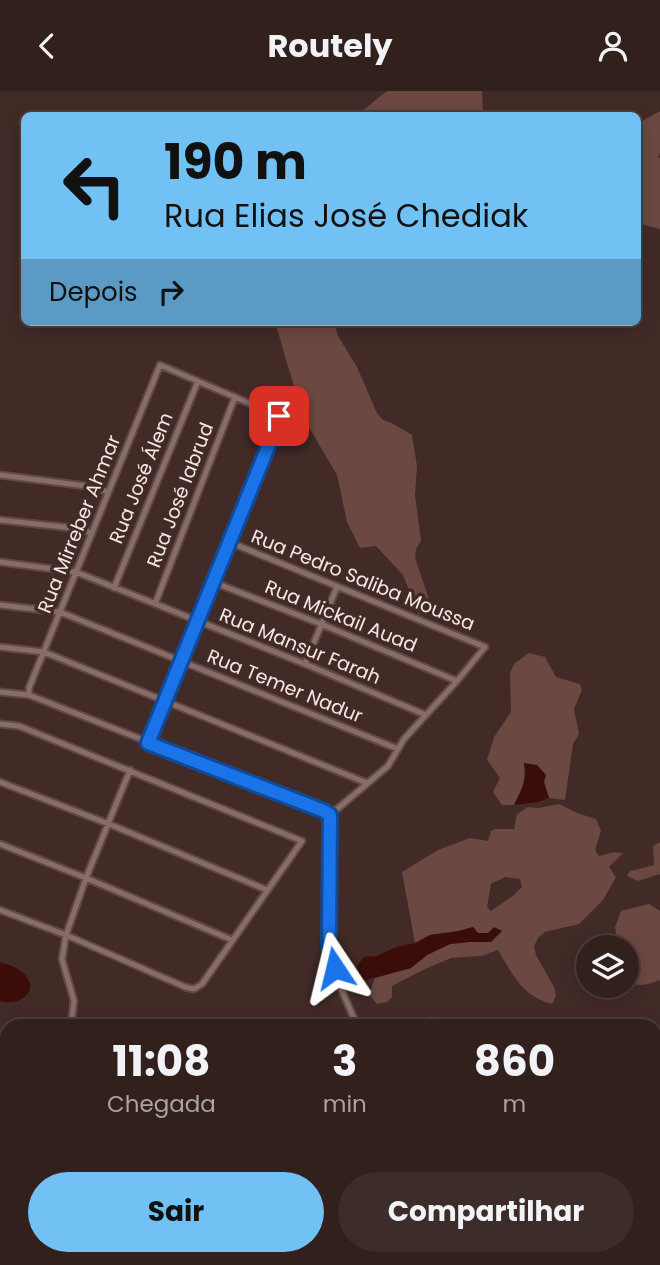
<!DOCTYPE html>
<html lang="pt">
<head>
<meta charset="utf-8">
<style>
	body { margin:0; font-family:Poppins,sans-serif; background:#3d2d2a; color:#f1f3f6; height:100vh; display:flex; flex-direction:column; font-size:26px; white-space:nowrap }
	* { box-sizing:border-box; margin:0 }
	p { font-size:23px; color:#a8a3a4 }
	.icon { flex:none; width:38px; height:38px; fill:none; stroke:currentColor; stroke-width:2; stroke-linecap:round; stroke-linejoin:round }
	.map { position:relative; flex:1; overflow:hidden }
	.details { position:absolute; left:0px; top:928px; width:662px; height:247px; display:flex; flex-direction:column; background:#32201d; border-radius:21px 21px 0 0; box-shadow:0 4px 18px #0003,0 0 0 2px #4d3e3b }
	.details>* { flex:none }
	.banner { position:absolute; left:21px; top:21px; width:620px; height:214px; border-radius:10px; box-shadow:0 4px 18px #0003,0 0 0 2px #4d3e3b; background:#72c1f5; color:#111; overflow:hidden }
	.fabs { position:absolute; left:576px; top:844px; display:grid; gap:14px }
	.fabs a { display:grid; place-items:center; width:63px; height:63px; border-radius:50%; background:#32201d; box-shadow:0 4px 18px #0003,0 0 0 2px #4d3e3b; font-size:35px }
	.pin { position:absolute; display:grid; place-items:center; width:60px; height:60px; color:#fff; margin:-30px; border-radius:14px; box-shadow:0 4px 10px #0006 }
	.me { position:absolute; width:77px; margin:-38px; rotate:350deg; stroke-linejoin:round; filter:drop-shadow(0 0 5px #0008) }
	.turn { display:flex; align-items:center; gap:24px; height:147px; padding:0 28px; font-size:32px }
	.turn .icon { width:91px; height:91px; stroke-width:2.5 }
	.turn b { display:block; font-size:49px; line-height:60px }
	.then { display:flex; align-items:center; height:66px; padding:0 28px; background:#0003; gap:14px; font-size:26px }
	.eta { display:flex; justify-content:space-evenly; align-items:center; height:119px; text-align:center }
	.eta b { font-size:42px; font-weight:700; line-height:49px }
	.cta { display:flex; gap:14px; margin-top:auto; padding:14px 28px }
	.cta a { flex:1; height:80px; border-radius:42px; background:#72c1f5; color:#111; font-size:28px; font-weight:700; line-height:80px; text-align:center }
	.cta a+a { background:#3d2d2a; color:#f1f3f6 }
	header { display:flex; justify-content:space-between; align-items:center; height:91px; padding:0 28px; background:#32201d; font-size:32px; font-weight:700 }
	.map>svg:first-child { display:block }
	.green { fill:#6c4842; fill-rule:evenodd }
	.water { fill:#3b0d08 }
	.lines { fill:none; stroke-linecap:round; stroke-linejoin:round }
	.minor-casing { stroke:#5e4946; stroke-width:9 }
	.major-casing { stroke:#5e4946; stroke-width:10 }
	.minor { stroke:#876c67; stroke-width:5 }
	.major { stroke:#b9746b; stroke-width:7 }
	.rail { stroke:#9d8986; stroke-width:2; stroke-dasharray:3.5 7; stroke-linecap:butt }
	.route-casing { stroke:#114b97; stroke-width:18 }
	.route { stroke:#1a73e8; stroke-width:12 }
	.labels { text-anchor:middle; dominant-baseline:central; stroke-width:7; stroke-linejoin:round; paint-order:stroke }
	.street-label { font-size:19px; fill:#f7e7e4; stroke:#422a27 }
</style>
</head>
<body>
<header><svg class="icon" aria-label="back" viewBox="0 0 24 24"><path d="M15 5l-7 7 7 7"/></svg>Routely<svg class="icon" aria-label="person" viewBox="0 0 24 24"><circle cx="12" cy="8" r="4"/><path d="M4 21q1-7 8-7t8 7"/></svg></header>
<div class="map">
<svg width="660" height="1174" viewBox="0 0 660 1174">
	<rect width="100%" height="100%" fill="#422a27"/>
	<path class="green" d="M387 0H482L483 18 479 24H357Z
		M660 20V62L658 66 660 67V138L637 132V33Z
		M275 231H334L338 245 357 276 377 322 383 329 392 332 412 344 417 375 415 404 421 450 416 458 415 467 431 514 419 524 403 484 376 455 360 457 347 431 337 384 303 326Z
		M529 562 545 566 556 586 580 593 582 599 574 618 579 643 573 653 565 709 549 707 544 691 524 672C527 692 522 697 514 714H502L493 701 500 687 487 669 494 646 511 621 510 582 514 573Z
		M559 713 577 722 596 728 601 740 595 759 599 765 614 761 623 762 609 776 616 786 603 809 579 833 545 841 538 847 534 855 536 864 554 896 556 905 552 913C522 905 513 884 498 859L481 865 451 867 425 878 392 895V906L387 911 377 913 369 903 375 887 411 877 427 864 450 853 469 851H491L488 842H478L473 836 459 840 430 844 415 852 402 781 438 759 470 747 488 750 491 740 495 738H514L517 723 528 716 538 717ZM505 786 520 788 522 796 514 804 491 820 487 816 491 793Z
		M660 751V783L638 790 627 785 630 780 654 774 653 755Z
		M649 813 660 820V890L659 889C649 894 636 897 627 889L626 856H618L615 836 621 820Z"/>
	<path class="water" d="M524 672 537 674 546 684 544 691 549 707 538 711 514 714C522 698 527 690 524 672Z
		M473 836 478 842H488L494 836 502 840 491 851H469L450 853 427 864 411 877 362 890 357 875 364 866 377 865 396 856 415 852 430 844 459 840Z
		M0 871C9 874 19 877 25 884 41 901 17 916 0 910Z"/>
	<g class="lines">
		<defs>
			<path id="minor" d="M0 384 94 396 108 401
				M0 429 82 438 92 443
				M229 451 485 556 457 590 404 648 388 675 330 724
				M0 471 76 481 305 573 426 624
				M213 491 321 533 457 590
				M114 497 198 290
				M155 513 235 306
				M0 514 60 521 398 658
				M0 556 44 561 367 692
				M305 573 337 496
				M0 601 29 604 324 720 330 724
				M29 604V597L160 274 279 325 278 331 148 652
				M0 633 19 635 302 750 202 893 194 898 185 896 66 844 0 819
				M0 691 109 733 267 799
				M330 724 329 855 341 898 357 934
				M0 753 86 787 232 849
				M71 934 74 910 62 868 66 844 86 787 130 679
				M390 934 431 930 442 934
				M654 1003 660 994
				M654 1020 660 1008
				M0 1049 7 1050
				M654 1100 660 1101
				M654 1143 660 1144
				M654 1154 656 1174
				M324 1167 336 1174
				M431 1167 443 1174
				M538 1167 550 1174
				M648 1167V1174
				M409 1174 412 1167
				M417 1174 420 1167"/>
			<path id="major" d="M0 1141 7 1142
				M0 1151 7 1160
				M151 1167 162 1174
				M181 1167 195 1174
				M19 1172H27L34 1167"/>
		</defs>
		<use href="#minor" class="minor-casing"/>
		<use href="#major" class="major-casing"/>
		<use href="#minor" class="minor"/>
		<use href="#major" class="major"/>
		<path class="rail" d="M0 1057 7 1059
			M160 1167 171 1174"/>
	</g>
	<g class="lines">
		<defs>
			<path id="route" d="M279 325 278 331 148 652 324 720 330 724 329 855 335 877"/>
		</defs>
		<use href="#route" class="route-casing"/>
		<use href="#route" class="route"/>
	</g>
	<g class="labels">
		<g class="street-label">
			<text transform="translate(141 387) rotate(-68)">Rua José Álem</text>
			<text transform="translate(180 404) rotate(-69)">Rua José Iabrud</text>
			<text transform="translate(79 433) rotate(-68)">Rua Mirreber Ahmar</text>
			<text transform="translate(363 489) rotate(22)">Rua Pedro Saliba Moussa</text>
			<text transform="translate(341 525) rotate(22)">Rua Mickail Auad</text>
			<text transform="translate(300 555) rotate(22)">Rua Mansur Farah</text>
			<text transform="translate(285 595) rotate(22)">Rua Temer Nadur</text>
		</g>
	</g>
</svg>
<div class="fabs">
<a><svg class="icon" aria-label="layers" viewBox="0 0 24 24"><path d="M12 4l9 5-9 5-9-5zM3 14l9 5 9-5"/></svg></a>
</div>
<div class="pin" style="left:279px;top:325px;background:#d93025"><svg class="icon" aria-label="arrive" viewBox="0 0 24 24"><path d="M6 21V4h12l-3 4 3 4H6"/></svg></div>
<svg class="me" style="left:335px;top:877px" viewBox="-20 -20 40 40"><path d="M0-17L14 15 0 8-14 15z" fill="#1a73e8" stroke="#fff" stroke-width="4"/></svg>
<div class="banner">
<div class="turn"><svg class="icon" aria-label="left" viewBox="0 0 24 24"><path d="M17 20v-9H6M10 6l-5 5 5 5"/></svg><div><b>190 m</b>Rua Elias José Chediak</div></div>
<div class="then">Depois<svg class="icon" aria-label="right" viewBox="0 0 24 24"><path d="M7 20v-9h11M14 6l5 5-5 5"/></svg></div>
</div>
<section class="details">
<div class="eta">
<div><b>11:08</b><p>Chegada</p></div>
<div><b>3</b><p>min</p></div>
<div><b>860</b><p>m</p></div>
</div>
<div class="cta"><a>Sair</a><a>Compartilhar</a></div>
</section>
</div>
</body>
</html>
